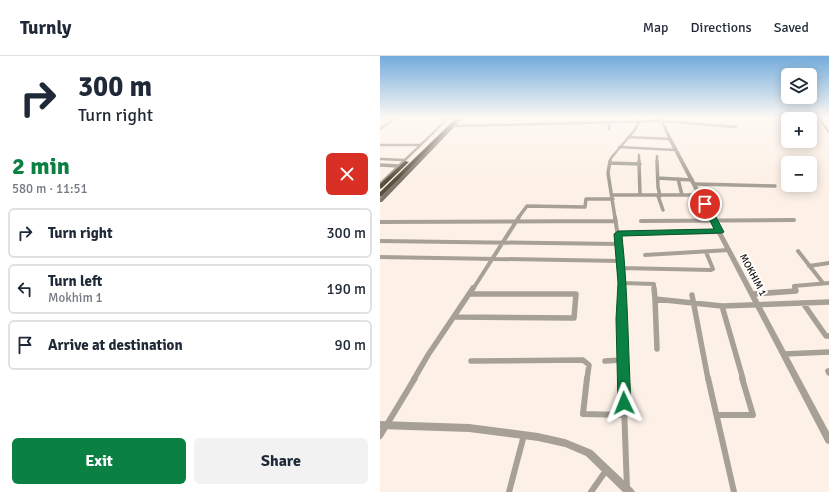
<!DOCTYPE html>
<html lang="en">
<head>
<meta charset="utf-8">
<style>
	body { margin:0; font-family:Signika,sans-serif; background:#f2f2f3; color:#1f2937; height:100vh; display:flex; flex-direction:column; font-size:15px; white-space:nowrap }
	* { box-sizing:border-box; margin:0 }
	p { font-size:13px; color:#747a83 }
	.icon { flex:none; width:22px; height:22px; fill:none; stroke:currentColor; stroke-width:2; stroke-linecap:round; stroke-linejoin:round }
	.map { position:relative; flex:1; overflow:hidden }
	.details { display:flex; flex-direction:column; background:#fff; width:380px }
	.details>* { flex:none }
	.hud { background:#fff; color:#1f2937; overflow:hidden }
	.fabs { position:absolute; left:401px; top:12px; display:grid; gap:8px }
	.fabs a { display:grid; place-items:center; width:36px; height:36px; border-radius:6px; background:#fff; box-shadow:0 2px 10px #0003; font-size:20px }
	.pin { position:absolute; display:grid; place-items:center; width:34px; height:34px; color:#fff; margin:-17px; border:2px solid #fff; border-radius:50%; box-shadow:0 1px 4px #0007 }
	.me { position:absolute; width:44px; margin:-22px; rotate:358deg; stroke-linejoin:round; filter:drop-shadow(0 0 3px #0008) }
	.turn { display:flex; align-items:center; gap:14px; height:84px; padding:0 12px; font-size:18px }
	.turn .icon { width:52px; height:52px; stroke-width:2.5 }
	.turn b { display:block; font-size:28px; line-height:34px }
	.round { display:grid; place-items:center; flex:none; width:42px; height:42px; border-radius:6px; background:#f2f2f3 }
	.summary { display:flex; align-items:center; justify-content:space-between; height:68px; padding:0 12px }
	h1 { font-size:24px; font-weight:700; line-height:30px; color:#0b8043 }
	.action { display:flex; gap:8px; margin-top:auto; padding:8px 12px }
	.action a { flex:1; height:46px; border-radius:6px; background:#0b8043; color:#fff; font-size:16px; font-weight:700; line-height:46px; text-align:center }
	.action a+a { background:#f2f2f3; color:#1f2937 }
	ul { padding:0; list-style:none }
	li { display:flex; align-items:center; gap:12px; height:50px; margin:0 8px 6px; padding:0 4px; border:2px solid #e0e1e3; border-radius:6px }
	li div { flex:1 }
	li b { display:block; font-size:15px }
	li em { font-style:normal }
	header { display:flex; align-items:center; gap:24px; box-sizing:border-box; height:56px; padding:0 20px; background:#fff; border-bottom:1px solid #e0e1e3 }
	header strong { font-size:19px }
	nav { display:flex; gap:22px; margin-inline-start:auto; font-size:14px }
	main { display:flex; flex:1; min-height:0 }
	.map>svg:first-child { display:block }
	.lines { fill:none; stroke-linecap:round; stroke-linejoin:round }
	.minor-far4 { stroke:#a6a097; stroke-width:2.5 }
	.minor-far3 { stroke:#a6a097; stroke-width:3.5 }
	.minor-far2 { stroke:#a6a097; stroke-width:4 }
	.minor-far1 { stroke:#a6a097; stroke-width:5.5 }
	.minor { stroke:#a6a097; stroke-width:6 }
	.tertiary { fill:#a6a097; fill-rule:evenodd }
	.secondary { fill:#80776c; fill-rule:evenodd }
	.trunk { fill:#5a5040; fill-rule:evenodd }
	.route { fill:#0b8043; stroke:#07532c }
	.labels { text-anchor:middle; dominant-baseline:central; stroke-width:4; stroke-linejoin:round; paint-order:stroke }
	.street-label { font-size:10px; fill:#130d08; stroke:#fff }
</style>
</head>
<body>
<header>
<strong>Turnly</strong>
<nav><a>Map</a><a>Directions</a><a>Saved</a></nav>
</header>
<main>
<section class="details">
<div class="hud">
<div class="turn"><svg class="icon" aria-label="right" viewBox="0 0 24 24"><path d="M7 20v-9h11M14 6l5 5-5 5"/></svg><div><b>300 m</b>Turn right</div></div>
</div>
<div class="summary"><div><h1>2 min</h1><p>580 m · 11:51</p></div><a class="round" style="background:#d93025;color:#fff"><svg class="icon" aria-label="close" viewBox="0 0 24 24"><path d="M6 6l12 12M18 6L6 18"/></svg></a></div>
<ul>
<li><svg class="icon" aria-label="right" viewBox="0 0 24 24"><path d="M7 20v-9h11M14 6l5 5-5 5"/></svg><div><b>Turn right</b></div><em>300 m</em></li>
<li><svg class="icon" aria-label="left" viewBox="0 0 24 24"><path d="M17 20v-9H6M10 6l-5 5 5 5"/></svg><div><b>Turn left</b><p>Mokhim 1</p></div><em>190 m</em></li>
<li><svg class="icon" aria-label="arrive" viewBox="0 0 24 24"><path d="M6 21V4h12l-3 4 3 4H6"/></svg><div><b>Arrive at destination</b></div><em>90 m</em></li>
</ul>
<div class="action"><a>Exit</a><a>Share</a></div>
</section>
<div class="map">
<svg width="449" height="436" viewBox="0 0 449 436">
	<rect width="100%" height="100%" fill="#fdf1e7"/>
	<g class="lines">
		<path class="minor-far4" d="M0 63H15
			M229 66V73
			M73 70 282 65 356 71
			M0 73 16 62
			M248 81 290 83
			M0 89H40
			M239 91 295 94
			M259 99V106
			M277 100V106
			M0 103 25 104
			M230 106 231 102 254 75 260 65"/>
		<path class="minor-far3" d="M230 105 228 117 235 162
			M259 105 260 139
			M277 105 278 131 280 140
			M230 107 260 108
			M0 109 19 110
			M278 122 312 124
			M298 123 302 139
			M315 128 395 130
			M232 139H320
			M278 140 283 154
			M138 162 147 150 205 151 206 143H233"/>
		<path class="minor-far2" d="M235 161 239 188 242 227 274 228V233
			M261 165 414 164
			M0 166 236 165
			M238 178 340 176
			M0 185 239 188
			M418 195 443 227
			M265 199 349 194
			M0 201 241 205
			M429 210 449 207
			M241 212 331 214 333 213 326 196
			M242 227V233
			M93 233 139 161
			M415 233 414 230 449 227"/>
		<path class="minor-far1" d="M242 232V304
			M274 232 275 243 342 250 449 246
			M373 238 416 235 415 232
			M312 239 328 323
			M275 243 277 293
			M423 247 446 280H449
			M342 250 363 323
			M75 261 194 262 196 238H90
			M404 298 449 296
			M91 305 203 304 209 309 207 323
			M225 305 242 304 243 323
			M448 315 449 317
			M34 323 48 299 93 232"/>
		<path class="minor" d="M207 322 203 358 245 359
			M243 322 247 433
			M328 322 354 436
			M337 359H373L362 322
			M0 380 35 322
			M129 436 144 379
			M211 436 227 413"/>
		<path class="tertiary" d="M67 62H70L1 129H0V126Z
			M281 62H283V65L292 83 449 376V388L446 387 288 83 281 65Z
			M438 62H440L449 74V77H448Z
			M0 365 89 368 158 377 185 383 212 394 253 433 255 436H243L206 400 185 391 158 385 89 376 0 373Z"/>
		<path class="secondary" d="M79 62H83L2 146H0V142Z"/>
		<path class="trunk" d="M76 62H80L2 140 0 141V136Z
			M25 105 29 106 2 132 0 133V128Z"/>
	</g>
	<linearGradient id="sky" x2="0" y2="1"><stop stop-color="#73abdc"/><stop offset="0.5" stop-color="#fef9f4"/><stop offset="1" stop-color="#fef9f4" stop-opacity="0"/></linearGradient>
	<rect width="449" height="123" fill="url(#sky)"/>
	<path class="route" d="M323 146H325L329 148 344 176 342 177 242 180C248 236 248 292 251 347L249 352 244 354 240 352 238 347 236 263 238 227 234 178 238 175 334 173 322 148Z"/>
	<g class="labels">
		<g class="street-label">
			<text transform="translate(373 219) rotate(62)">MOKHIM 1</text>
		</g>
	</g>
</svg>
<div class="fabs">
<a><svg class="icon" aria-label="layers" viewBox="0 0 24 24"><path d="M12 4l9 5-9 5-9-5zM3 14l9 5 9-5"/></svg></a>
<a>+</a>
<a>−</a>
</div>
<div class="pin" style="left:325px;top:148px;background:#d93025"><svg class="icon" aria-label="arrive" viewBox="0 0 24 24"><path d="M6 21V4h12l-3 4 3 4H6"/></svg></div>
<svg class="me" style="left:244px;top:347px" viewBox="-20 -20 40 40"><path d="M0-17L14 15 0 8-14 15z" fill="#0b8043" stroke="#fff" stroke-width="4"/></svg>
</div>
</main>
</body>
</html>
